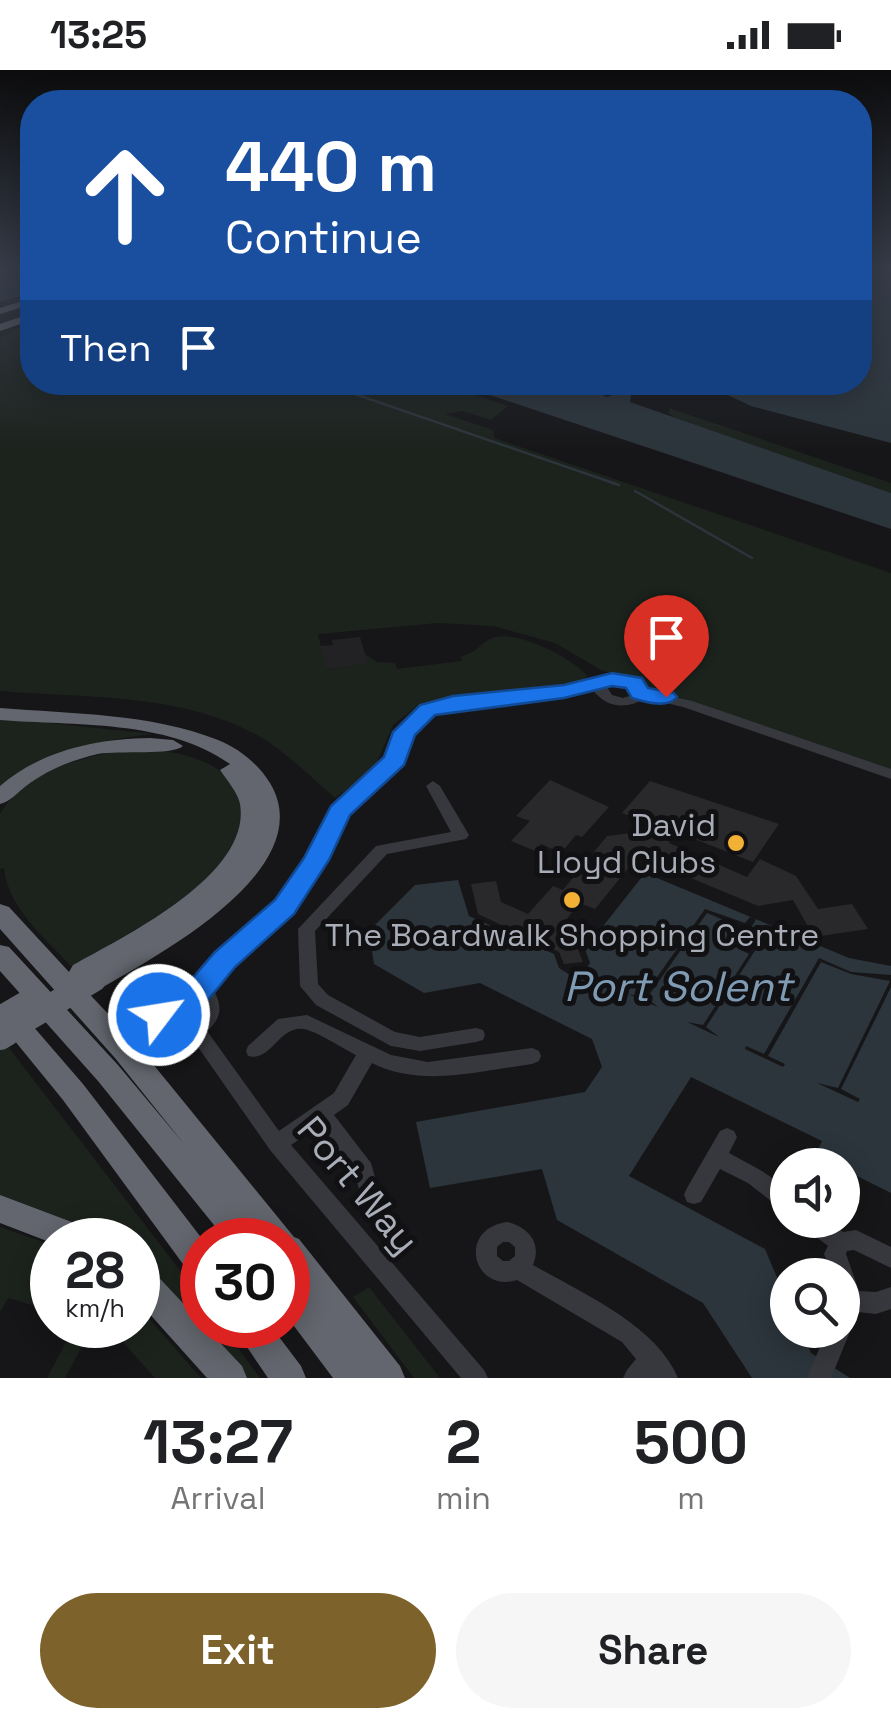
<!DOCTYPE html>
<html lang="en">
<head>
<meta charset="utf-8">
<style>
	body { margin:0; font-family:"Space Grotesk",sans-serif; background:#f6f6f6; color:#202124; height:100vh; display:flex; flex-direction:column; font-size:38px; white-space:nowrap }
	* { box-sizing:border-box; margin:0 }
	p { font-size:32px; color:#757577 }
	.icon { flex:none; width:55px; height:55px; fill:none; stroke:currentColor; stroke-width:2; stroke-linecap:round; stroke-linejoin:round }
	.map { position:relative; height:1308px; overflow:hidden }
	.details { display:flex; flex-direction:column; background:#fff; flex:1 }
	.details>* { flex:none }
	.banner { position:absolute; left:20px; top:20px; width:852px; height:305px; border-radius:40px; box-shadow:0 5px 25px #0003; background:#1a4fa0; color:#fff; overflow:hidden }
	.fabs { position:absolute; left:770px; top:1078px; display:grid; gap:20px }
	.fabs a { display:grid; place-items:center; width:90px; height:90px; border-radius:50%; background:#fff; box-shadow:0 5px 25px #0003; font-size:50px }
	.speed { position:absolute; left:30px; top:1148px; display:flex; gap:20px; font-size:50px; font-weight:700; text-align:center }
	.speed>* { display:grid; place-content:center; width:130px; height:130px; border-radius:50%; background:#fff; box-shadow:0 5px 25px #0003; line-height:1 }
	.speed small { font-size:25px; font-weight:400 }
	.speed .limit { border:15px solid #d22; background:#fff; color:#111 }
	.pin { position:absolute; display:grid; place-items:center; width:85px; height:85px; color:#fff; margin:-102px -42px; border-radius:50% 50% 50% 0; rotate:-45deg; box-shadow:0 0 10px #0007 }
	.pin .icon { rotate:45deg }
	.me { position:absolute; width:110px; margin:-55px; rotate:59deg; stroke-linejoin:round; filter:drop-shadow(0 0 8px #0008) }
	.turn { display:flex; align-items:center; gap:35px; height:210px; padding:0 40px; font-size:45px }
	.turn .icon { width:130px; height:130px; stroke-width:2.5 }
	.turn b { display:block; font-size:70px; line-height:85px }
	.then { display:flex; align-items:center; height:95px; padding:0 40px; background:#0003; gap:20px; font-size:38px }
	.eta { display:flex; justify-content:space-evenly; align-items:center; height:170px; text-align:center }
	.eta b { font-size:60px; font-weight:600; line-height:70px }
	.primary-button { display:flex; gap:20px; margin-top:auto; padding:20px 40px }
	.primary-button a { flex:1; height:115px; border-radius:60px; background:#7e622b; color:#fff; font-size:40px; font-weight:600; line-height:115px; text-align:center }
	.primary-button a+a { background:#f6f6f6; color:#202124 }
	.status { display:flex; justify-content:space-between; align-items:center; height:70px; padding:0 50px; background:#fff; direction:ltr }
	.status svg { height:28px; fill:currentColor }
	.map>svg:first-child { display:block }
	.built { fill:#222225 }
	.green { fill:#1c231d }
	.water { fill:#2c353c }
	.pier { fill:#161618 }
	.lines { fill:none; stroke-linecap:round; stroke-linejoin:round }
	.stream { stroke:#2c353c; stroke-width:2.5 }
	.building { fill:#29292c }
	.minor { fill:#37383d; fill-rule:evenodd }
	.highway { fill:#63666e; fill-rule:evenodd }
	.highway-bridge-far1 { stroke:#63666e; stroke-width:24 }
	.highway-bridge { stroke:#63666e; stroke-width:30 }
	.route { fill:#1a73e8; stroke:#114b97; stroke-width:2.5 }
	.poi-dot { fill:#f2b134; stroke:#111113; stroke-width:4 }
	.labels { text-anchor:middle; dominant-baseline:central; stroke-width:10; stroke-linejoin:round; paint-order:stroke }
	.poi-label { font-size:32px; fill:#a8adb8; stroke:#111113; text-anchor:end }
	.near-street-label { font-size:38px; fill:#a8adb8; stroke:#111113 }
	.near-water-label { font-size:42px; font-style:italic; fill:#7f9bb3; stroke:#111113 }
</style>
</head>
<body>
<div class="status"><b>13:25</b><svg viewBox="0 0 49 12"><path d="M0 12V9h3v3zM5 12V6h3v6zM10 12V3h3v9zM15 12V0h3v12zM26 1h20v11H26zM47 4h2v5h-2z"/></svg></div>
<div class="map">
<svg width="891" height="1308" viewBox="0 0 891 1308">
	<rect width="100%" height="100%" fill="#161618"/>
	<path class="built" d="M360 567 368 594 325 599 320 576 333 575 332 570Z"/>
	<path class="green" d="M29 254 32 255V312L441 313 508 336 491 350 463 341 445 344 493 360 494 368 891 503V701L653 619 628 606 603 601 555 573 494 556 438 553 318 564 326 599 367 594 365 584 377 592 395 593 397 599 462 591 461 586C477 584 481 571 495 567 520 561 572 588 588 606L578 613 455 625 418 635 393 655 374 699 335 728C311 707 285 681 257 665 181 623 84 628 0 621V267Z
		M669 338 891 413V423L678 349 669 344Z
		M0 648 153 664C98 670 44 682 0 718Z
		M138 678C172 682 221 686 238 723 271 795 120 868 71 896 45 868 8 838 4 798L0 799V744C26 698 90 685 138 678Z
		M6 974 202 1229V1255H221L260 1308H247L138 1194V1170H113L91 1158 0 1130V977Z
		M0 1157 52 1175V1241L8 1228 0 1242Z
		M369 1217 440 1308H414L353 1227Z
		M138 1236 201 1308H155L110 1258 99 1256 90 1261 65 1308H47L75 1255H138Z"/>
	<path class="water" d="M0 198H32V223L0 232Z
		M860 198H891V373L751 336 702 313 860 312Z
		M454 313H575L607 327 621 322 631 324 630 332 891 423V459Z
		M645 803 849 888 891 896V1123L843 1099 842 1095 815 1086 822 1071 691 1007 629 1106 765 1179 787 1231 788 1260H800L811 1283 850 1308H752L703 1233 557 1150 542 1099 430 1118 416 1052 585 1022 602 997 592 969 480 913 424 923 374 894 369 861 415 815 458 810 469 846 554 884 559 898 570 905 584 902 590 893 585 879Z"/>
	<path class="pier" d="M705 839 745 853 750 847 756 849 751 858 765 865 706 957 719 967 687 952 703 955 749 884 737 878 747 860 707 843 647 928 658 937 628 924 643 927Z
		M819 888 851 902 891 905V917L841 1019 860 1029 858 1032 817 1013 838 1018 890 911 851 904 821 892 768 986 785 994 783 997 745 979 746 976 764 984Z"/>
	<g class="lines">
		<path class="stream" d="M320 312 619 415
			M635 421 752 488"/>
	</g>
	<path class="building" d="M550 710 609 737 582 767 576 765 561 783 541 774 535 781 511 771 530 751 516 746Z
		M650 711 779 754 753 792 674 761 669 773 747 807 760 789 796 806 818 839 852 834 868 859 814 867 793 830 758 836 638 786 595 839 579 833 566 850 581 857 585 871 578 879 583 892 564 894 559 882 478 844 471 814 496 811 501 832 528 844 553 816 563 820 607 766 664 759 622 743Z"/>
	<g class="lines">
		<path class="minor" d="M612 605 640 610 647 621 692 631 891 699V709L683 637 645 628C627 640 606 638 593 620L454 637 433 643 419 652 411 662 400 692 346 743 324 790 291 841 231 895 209 921 215 923C223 938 220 950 207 961L279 1061 334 1023 356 985C344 979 316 961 304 959 279 955 272 992 248 986L246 981 248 976 278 949 307 945 391 985 428 992 532 978 539 981 541 986 539 991 532 994C480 1001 421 1018 372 993L348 1035 334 1045 371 1093 380 1125 377 1132 370 1134 363 1132 354 1102 319 1056 291 1075 484 1300 488 1308H461L270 1080 191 967C173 970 161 966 151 950 153 926 171 916 193 916L219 885 279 833 309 789 335 738 388 687 397 662 409 646 423 637 453 629 597 611ZM614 613 631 616 634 620 633 625 623 628 612 625 607 617ZM189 928 201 932 202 944 191 953H176L169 948 170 940 179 931Z
			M433 711 440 716 469 765 466 769 387 784 315 861 318 914 328 925 395 962 420 967 476 958 483 960 485 965 483 970 476 972 420 981 391 976 316 935 300 916 298 859 376 776 451 762 426 716Z
			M727 1058 734 1061 737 1067 729 1083 762 1101 788 1119V1141L781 1139 748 1113 720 1099 701 1132 694 1134 687 1132 684 1125 687 1118 720 1061Z
			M800 1150H828L843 1162 856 1160 891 1177V1198L854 1180 847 1181 846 1184 859 1221 876 1222 891 1217V1239L876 1244 858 1242 831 1308H807L827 1260H842V1205H832L824 1184 828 1176 803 1157Z
			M508 1152C529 1158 542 1173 533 1195 582 1223 656 1255 678 1308H623L627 1300 636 1289 622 1272 517 1210C473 1224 456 1158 508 1152ZM503 1172H509L515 1177V1186L509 1191H503L497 1186V1177Z"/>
		<path class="highway" d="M32 228V234L0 244V238Z
			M32 243V250L0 261V254Z
			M0 638C73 644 149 643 218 670 240 679 258 694 270 713 321 798 160 884 103 917L94 920 76 910 135 972 294 1167 299 1169 400 1296 405 1308H333L288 1248V1208L291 1209 288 1204V1170H226L98 1011 0 901V875L9 877 118 995 184 1074 115 988 0 859V834L9 837 69 902 73 895C124 866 252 805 240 734 238 723 227 710 220 700L230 694C167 649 74 656 0 650Z
			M150 668 173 670 183 676C172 686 119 680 98 684 72 690 47 700 26 716 17 723 11 731 0 734V716C42 680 96 669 150 668Z
			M10 937 19 940 83 1014 203 1170 202 1209 191 1205 63 1030 1 954 0 941Z
			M0 1125 93 1160 98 1170H52V1173L0 1153Z
			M138 1193 149 1197 242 1296 247 1308H207L138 1231Z
			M232 1255H270L301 1296 306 1308H268Z"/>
		<path class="highway-bridge-far1" d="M0 948 33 929
			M1 965 94 910"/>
		<path class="highway-bridge" d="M0 965 5 962"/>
	</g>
	<linearGradient id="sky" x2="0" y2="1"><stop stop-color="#0c0c0d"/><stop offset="0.52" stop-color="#363c48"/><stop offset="1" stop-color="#363c48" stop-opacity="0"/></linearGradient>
	<rect width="891" height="381" fill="url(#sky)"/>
	<path class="route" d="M612 603 642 608 648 618 674 623 677 627C667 639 646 632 632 628L626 618 612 616 564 628 435 645 415 665 404 695 350 745 329 790 294 844 235 897 208 930 182 935C172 950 167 959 148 953L144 945 162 917 189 912 215 882 275 830 304 788 331 736 384 687 393 662 420 635 453 626 564 615Z"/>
	<g class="poi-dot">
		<circle cx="736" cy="773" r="10"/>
		<circle cx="572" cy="830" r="10"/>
	</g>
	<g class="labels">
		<g class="poi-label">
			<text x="716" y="755">David<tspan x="716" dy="37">Lloyd Clubs</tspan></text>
			<text x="572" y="865" text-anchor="middle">The Boardwalk Shopping Centre</text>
		</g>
		<g class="near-street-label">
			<text transform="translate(358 1115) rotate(50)">Port Way</text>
		</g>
		<g class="near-water-label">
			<text x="678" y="916">Port Solent</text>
		</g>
	</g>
</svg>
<div class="fabs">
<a><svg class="icon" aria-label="sound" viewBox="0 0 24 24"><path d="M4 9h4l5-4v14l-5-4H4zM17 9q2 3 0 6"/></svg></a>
<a><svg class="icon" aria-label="search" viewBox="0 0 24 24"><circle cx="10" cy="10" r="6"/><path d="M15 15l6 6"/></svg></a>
</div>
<div class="speed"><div>28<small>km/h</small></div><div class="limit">30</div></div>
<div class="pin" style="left:666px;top:627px;background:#d93025"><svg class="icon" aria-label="arrive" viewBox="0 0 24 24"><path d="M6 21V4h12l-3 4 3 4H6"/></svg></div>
<svg class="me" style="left:159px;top:945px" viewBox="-20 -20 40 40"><circle r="17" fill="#1a73e8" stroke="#fff" stroke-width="3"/><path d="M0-11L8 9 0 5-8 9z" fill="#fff"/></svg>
<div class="banner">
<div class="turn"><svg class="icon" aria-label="ahead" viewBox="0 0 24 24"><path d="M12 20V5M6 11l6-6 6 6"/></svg><div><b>440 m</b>Continue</div></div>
<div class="then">Then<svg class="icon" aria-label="arrive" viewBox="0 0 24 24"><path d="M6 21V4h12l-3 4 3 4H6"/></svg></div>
</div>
</div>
<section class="details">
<div class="eta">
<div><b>13:27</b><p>Arrival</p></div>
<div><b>2</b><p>min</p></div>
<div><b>500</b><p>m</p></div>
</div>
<div class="primary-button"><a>Exit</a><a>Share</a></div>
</section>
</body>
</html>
